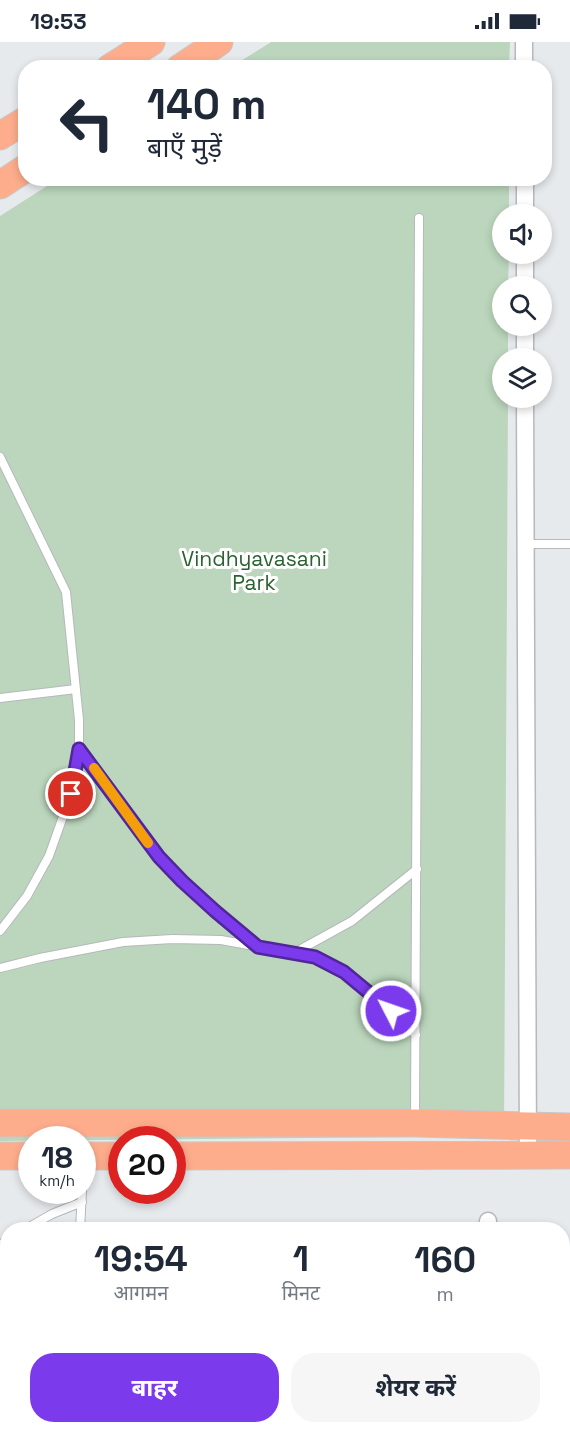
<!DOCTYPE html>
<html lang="hi">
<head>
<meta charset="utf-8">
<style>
	body { margin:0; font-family:"Space Grotesk","Noto Sans Devanagari",sans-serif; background:#f6f6f7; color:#1f2937; height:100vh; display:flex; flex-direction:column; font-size:22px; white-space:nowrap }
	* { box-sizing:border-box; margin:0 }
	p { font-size:20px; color:#747a83 }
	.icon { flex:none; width:33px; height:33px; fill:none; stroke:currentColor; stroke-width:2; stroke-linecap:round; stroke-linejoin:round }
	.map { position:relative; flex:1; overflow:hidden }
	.side { position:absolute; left:0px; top:1180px; width:570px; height:212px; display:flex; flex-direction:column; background:#fff; border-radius:24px 24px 0 0; box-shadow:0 3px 9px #0003 }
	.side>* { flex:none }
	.guide { position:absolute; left:18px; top:18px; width:534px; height:126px; border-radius:24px; box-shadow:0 3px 9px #0003; background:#fff; color:#1f2937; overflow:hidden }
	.fabs { position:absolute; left:492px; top:162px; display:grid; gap:12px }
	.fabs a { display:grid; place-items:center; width:60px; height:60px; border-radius:50%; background:#fff; box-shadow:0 3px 9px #0003; font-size:30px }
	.speed { position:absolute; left:18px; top:1084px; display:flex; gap:12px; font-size:30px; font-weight:700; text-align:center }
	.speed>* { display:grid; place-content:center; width:78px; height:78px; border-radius:50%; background:#fff; box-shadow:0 3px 9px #0003; line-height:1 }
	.speed small { font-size:15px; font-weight:400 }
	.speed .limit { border:9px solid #d22; background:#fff; color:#111 }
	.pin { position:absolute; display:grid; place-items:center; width:51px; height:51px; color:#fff; margin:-26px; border:3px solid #fff; border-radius:50%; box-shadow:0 2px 6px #0007 }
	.me { position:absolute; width:66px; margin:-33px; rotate:311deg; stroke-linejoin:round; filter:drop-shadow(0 0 4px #0008) }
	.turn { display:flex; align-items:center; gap:21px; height:126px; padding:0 30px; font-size:27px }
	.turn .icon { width:78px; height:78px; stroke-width:2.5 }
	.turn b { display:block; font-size:42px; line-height:51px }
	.eta { display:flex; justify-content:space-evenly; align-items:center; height:102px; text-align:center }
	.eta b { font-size:36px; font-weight:700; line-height:42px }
	.primary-button { display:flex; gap:12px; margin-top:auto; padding:12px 30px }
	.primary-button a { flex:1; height:69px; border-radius:24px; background:#7c3aed; color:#fff; font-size:24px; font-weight:700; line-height:69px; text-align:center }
	.primary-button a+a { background:#f6f6f7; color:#1f2937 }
	.status { display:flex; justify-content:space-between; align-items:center; height:42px; padding:0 30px; background:#fff; direction:ltr }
	.status svg { height:16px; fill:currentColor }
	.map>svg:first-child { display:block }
	.green { fill:#bbd6bc }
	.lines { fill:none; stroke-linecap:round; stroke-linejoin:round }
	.service-casing { stroke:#b6b8bc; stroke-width:10 }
	.minor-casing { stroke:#b6b8bc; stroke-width:19 }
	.primary-casing { stroke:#c7c7c8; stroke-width:29 }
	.service { stroke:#fff; stroke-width:8 }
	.minor { stroke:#fff; stroke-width:16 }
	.primary { stroke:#fead8c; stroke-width:27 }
	.route-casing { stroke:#51269a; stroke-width:15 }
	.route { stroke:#7c3aed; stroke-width:10 }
	.slow { stroke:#f59e0b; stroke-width:10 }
	.labels { text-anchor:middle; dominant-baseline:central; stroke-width:6; stroke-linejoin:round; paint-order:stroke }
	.park-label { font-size:21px; fill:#2b6231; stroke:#fff }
</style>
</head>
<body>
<div class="status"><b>19:53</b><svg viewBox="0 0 49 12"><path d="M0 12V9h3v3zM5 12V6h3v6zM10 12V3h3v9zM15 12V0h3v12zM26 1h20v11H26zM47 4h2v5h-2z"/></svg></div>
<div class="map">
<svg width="570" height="1391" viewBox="0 0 570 1391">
	<rect width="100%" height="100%" fill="#e7eaed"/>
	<path class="green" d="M271 0H510L509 25H231Z
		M58 137H509V172H502V212H509L508 244H502V284H508V316H502V356H508L504 1094 0 1099V174Z"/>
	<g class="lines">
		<defs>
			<path id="service" d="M0 415 66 550 79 678V707L71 752 49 814 27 854 0 889
				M526 502H570
				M0 656 76 647
				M79 707 159 815 182 839 257 904
				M294 911 352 879 417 827
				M0 926 40 916 123 900 172 897 221 898 315 915 344 930 416 993
				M415 1077 419 176
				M82 1144 84 1117
				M24 1188 52 1172 82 1160
				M80 1188 82 1149
				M0 1203 8 1198
				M65 1391V1384"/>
			<path id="minor" d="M524 0V26
				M525 136V172
				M525 212V244
				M525 284V316
				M525 356 528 1113
				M487 1188 488 1179
				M470 1391V1384"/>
			<path id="primary" d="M110 26 151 0
				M180 26 219 0
				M0 94 26 78
				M0 143 26 126
				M0 1081H415L570 1085
				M0 1114H32
				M82 1114H122
				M172 1114 570 1113"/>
		</defs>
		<use href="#service" class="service-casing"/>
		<use href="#minor" class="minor-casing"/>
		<use href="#primary" class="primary-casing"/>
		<use href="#service" class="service"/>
		<use href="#minor" class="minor"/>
		<use href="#primary" class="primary"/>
	</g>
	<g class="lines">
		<defs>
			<path id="route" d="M71 752 79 707 159 815 182 839 215 869 258 905 315 915 344 930 391 969"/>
		</defs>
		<use href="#route" class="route-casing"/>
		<use href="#route" class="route"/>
		<path class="slow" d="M94 726 148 801"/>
	</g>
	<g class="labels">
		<g class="park-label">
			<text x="254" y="516">Vindhyavasani<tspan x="254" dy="24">Park</tspan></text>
		</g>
	</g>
</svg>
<div class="fabs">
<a><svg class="icon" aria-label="sound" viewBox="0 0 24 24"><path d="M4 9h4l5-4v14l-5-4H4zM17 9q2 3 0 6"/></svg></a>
<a><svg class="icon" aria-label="search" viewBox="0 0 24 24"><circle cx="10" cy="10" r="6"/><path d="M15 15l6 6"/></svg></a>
<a><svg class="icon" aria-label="layers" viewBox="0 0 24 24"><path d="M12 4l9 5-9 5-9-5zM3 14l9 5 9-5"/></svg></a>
</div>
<div class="speed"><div>18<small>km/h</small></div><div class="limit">20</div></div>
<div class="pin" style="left:71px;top:752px;background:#d93025"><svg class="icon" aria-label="arrive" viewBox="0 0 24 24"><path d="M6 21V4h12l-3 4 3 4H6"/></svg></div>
<svg class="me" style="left:391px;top:969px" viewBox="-20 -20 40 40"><circle r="17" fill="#7c3aed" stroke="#fff" stroke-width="3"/><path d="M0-11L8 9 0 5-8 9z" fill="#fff"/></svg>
<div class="guide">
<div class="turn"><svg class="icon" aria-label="left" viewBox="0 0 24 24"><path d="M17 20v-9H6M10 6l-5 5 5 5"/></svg><div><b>140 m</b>बाएँ मुड़ें</div></div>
</div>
<section class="side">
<div class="eta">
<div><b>19:54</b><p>आगमन</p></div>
<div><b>1</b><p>मिनट</p></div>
<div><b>160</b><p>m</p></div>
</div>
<div class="primary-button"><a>बाहर</a><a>शेयर करें</a></div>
</section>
</div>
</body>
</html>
